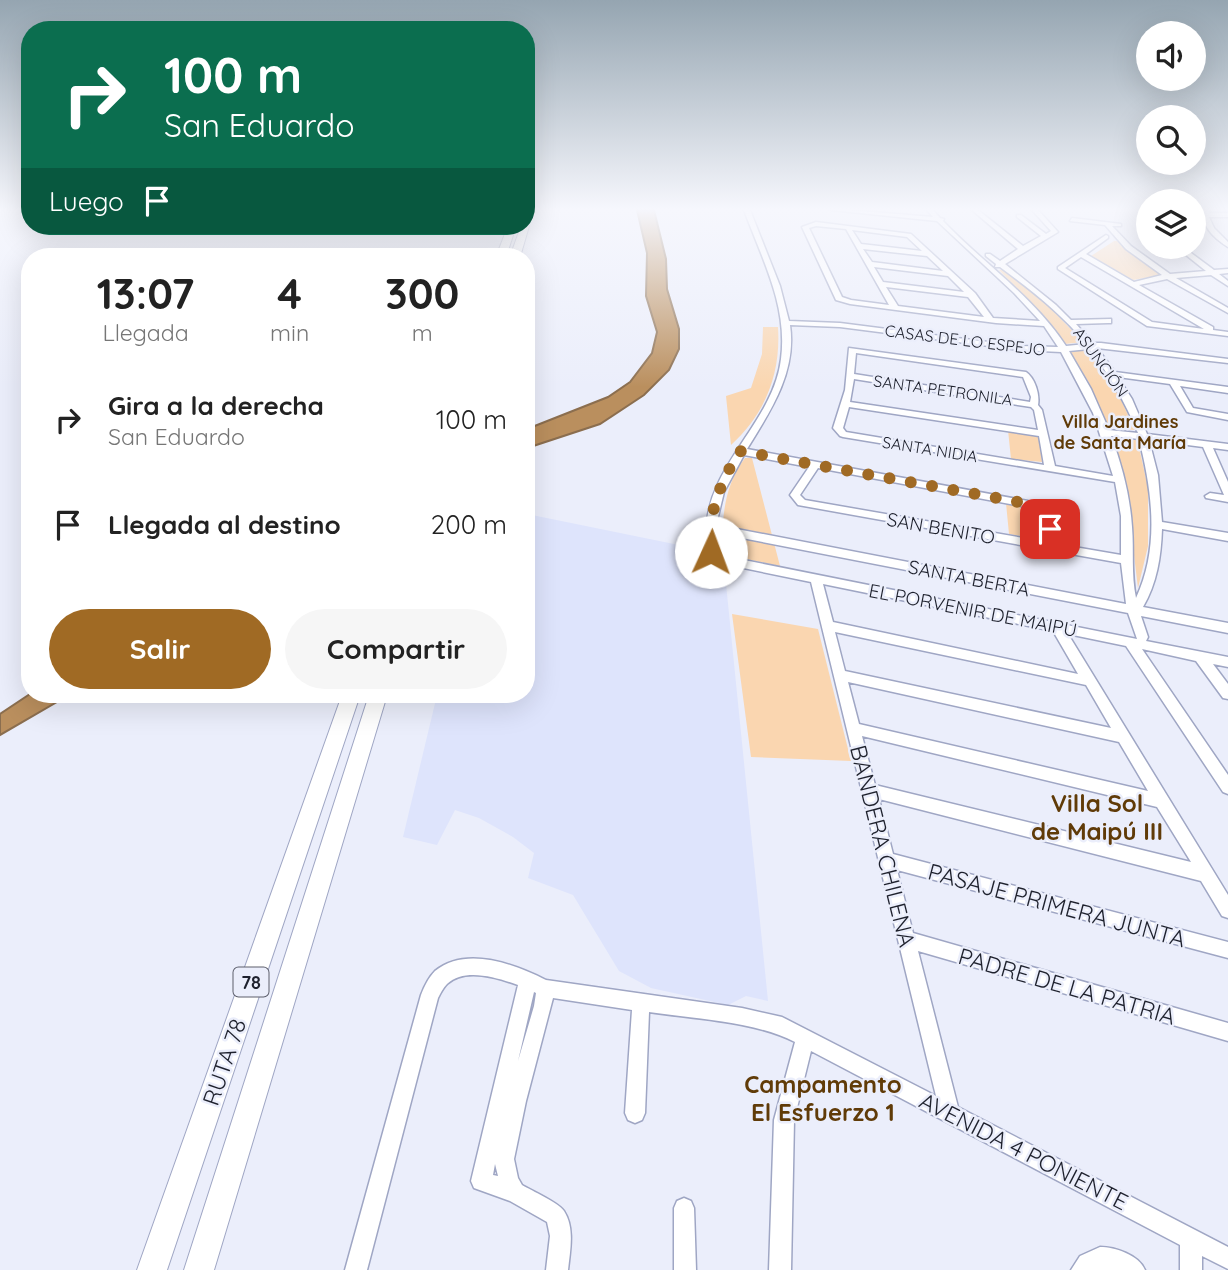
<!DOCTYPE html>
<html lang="es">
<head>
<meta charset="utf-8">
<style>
	body { margin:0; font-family:Quicksand,sans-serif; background:#f6f6f6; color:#222; height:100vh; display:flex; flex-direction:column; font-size:26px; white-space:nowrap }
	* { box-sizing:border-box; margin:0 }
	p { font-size:23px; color:#767676 }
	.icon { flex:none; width:38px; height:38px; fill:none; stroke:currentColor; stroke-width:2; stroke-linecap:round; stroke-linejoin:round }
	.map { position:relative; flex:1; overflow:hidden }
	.drawer { position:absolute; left:21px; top:248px; width:514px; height:455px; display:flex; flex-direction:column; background:#fff; border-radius:28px; box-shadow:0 7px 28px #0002 }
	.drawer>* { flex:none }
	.top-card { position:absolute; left:21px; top:21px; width:514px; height:214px; border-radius:28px; box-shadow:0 7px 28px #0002; background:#0b6e4f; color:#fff; overflow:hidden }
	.fabs { position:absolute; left:1136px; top:21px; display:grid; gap:14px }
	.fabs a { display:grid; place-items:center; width:70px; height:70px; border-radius:50%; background:#fff; box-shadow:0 7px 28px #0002; font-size:35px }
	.pin { position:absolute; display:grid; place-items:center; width:60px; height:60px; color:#fff; margin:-30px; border-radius:14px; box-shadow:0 4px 10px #0006 }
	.me { position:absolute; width:77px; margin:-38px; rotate:2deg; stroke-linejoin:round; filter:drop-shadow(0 0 5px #0008) }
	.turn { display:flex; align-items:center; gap:24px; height:147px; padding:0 28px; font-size:32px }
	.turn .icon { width:91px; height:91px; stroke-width:2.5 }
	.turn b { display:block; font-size:49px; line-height:60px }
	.then { display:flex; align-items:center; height:66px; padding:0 28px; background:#0003; gap:14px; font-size:26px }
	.eta { display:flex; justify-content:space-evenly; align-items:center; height:119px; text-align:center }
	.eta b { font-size:42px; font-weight:700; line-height:49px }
	.primary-button { display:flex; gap:14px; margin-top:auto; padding:14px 28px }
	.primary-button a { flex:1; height:80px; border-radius:42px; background:#a06a24; color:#fff; font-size:28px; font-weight:700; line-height:80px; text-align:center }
	.primary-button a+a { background:#f6f6f6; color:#222 }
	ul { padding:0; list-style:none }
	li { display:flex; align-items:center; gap:21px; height:105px; padding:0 28px }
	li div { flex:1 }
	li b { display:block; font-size:26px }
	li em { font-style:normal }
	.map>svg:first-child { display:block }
	.built { fill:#dee4fc }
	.green { fill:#fad6b0 }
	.water { fill:#ba8f5e; stroke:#8b6e4f; stroke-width:2 }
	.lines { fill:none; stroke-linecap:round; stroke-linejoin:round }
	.minor-casing { stroke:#9fa6c4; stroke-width:3 }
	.highway-casing { stroke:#9fa6c4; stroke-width:2 }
	.minor { fill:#fff; fill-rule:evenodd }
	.highway { fill:#fff; fill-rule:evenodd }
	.route { stroke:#a06a24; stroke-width:12; stroke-dasharray:0 21.6 }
	.labels { text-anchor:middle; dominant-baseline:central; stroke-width:5; stroke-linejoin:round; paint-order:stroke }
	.far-street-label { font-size:16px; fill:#1e212d; stroke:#ebeefb }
	.far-neighbourhood-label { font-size:18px; font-weight:bold; fill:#603b08; stroke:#ebeefb }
	.shield { fill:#ebeefb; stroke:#5c5e6b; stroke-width:2 }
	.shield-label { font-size:18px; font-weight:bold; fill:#1e212d }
	.street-label { font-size:19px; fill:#1e212d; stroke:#ebeefb }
	.near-street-label { font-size:23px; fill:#1e212d; stroke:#ebeefb }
	.near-neighbourhood-label { font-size:24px; font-weight:bold; fill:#603b08; stroke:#ebeefb }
</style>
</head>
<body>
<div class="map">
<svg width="1228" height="1270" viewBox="0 0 1228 1270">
	<rect width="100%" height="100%" fill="#ebeefb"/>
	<path class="built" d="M527 514 723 554 768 1001 746 996 728 1005 651 988 619 971 573 895 528 878 534 853 513 837 479 818 455 810 437 845 403 837 437 695H527Z"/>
	<path class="green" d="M1114 241H1117L1161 275 1133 280 1091 256Z
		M1004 269 1041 298 1083 342 1065 344 1051 324 999 270Z
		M763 327H778C781 373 766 413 731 445L726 396 751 388 762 354Z
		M1087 348 1115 387 1135 430 1108 428 1088 381 1069 351Z
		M1008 430 1039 437 1042 462 1011 459Z
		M1110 436 1137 438 1148 488V546L1138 588 1126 489Z
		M745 458H752L780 566 723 554C721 521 724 485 745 458Z
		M1006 503 1021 506 1042 521V537L1038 539 1009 534Z
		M732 614 818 629 851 761 751 757Z"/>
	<path class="water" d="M637 210H654L666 259 667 289 679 329V349L669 370 644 395 600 424 527 448V429L608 397 630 382 652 353 657 332 646 296 647 253Z
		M30 694 69 695 0 735V714Z"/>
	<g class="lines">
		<defs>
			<path id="minor" d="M744 210H750L780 286 789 321 840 323 1020 346 1058 347 1044 326 996 323 850 304 836 300 802 227 816 222 911 234 975 293 993 318 1040 321 1014 293 937 221 831 210H849L933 217 927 210H933L940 218 944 219 943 221C984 264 1033 296 1066 346L1086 344C1062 314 1031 290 1000 267H995L996 264 986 256V254H990L1000 261 1018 249 972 210H978L1023 246 1041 236 1017 217V215H1021L1046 234 1051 231 1032 210H1038L1058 232 1005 264 1056 305 1071 320 1111 319V323H1108L1076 324 1093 343H1101L1228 359V363L1097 348 1115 372 1228 387V393L1180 386 1193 408 1228 414V420L1187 412 1170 384 1118 377 1132 399 1147 434 1228 444V450L1213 448 1228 482V502L1206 498 1205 496 1210 493 1224 495 1203 447 1149 440 1158 475 1162 522 1228 533V541L1162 529C1161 557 1157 583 1143 607L1228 623V633L1141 616 1148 637 1146 641 1228 657V667L1213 664 1228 684V699L1223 698 1196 661 1142 649 1228 775V794L1223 792 1126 646 1068 634 1228 895V918L1222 916 1201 881 879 799 893 854 1228 942V958L897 870 913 933 1228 1023V1041L918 951 958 1107 1228 1247V1269L1202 1256V1270H1180V1245L811 1051 794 1120 791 1270H769L774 1120 795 1042C754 1021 695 1019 649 1012L645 1113 642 1120 635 1123 628 1120 625 1113 632 1010 553 998 526 1101 514 1159 518 1178 522 1185C532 1191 558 1202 564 1211 575 1228 570 1251 568 1270H546L550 1236 547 1222 510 1201 474 1188 471 1181 518 985C498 978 465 967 447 984 443 988 440 994 438 998L367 1270H345L421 995C424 987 429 977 435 971 467 945 516 965 546 980L742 1008 782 1017 936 1096 811 582 719 563 715 562 713 559 715 556 719 555 1137 639 1128 613 716 533 717 552 711 556 707 555C705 548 706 541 706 534 706 465 773 424 781 359 788 306 762 259 744 210ZM816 226 846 229 889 305 851 300 842 297 809 228ZM852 230 907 237 922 251 861 244ZM863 249 927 256 943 271 872 262ZM874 267 948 276 964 292 883 282ZM886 287 968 297 984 317 898 306ZM790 325 840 327 1020 350 1061 352 1093 413 1113 476 1055 466 1042 410 1038 405C1040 395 1035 378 1026 372L849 348 845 390 833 428 840 436 843 437 1115 482 1121 516V555L1057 544 1050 516 1028 501 747 449C770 412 797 372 790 325ZM1089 349C1110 375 1125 402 1138 433L1109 430 1091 389 1069 351ZM856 353 1023 377 1031 397 1030 402 854 374ZM854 379 1031 407 1034 410 1038 430 850 402ZM849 407 1039 436 1044 465 846 432 843 428ZM1111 436 1139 439C1152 491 1160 547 1136 598 1131 574 1134 551 1132 527 1130 496 1122 465 1111 436ZM744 455 809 467 790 495 798 505 1121 563 1126 604 716 525 724 492ZM818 468 1021 506 1041 520 1046 542 805 500 800 495ZM823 584 1053 631 1078 674 833 622ZM835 632 1086 685 1111 728 845 671ZM848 682 1119 742 1148 791 859 724ZM862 736 1157 807 1191 862 875 785ZM534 992 536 993 534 1006 518 1061ZM495 1164 498 1176 493 1175Z
				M1203 210H1209V213H1228V217H1209L1214 228 1228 242V247C1215 239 1201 226 1203 210Z
				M1072 218 1121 224V226H1112L1131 246 1170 274 1206 271 1176 247H1183L1214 270 1228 269V273L1219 274 1228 281V286L1211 275 1176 278 1228 308V313L1167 279 1139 285 1213 327V330L1228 332V336L1147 326 1058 269V267L1106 235 1108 236V238L1086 254 1134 282 1162 275 1126 249 1105 225 1070 221ZM1081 257 1204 329 1152 322 1065 268Z
				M437 226H467L464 228H440Z
				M684 1198 691 1201 694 1208 696 1270H674V1208L677 1201Z
				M1100 1247C1115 1247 1139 1255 1145 1270H1071L1080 1256Z"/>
			<path id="highway" d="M527 224 529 226 520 257H510L521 226Z
				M508 226H516L506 257H496Z
				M342 695H360L167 1270H137Z
				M369 695H387L214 1270H184Z"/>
		</defs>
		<use href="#minor" class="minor-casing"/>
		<use href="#highway" class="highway-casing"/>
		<use href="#minor" class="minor"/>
		<use href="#highway" class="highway"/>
	</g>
	<linearGradient id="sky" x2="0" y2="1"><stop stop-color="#95a5b1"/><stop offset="0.54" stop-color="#f6f7fd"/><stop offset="1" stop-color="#f6f7fd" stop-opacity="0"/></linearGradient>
	<rect width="1228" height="387" fill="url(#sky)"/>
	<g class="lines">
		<path class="route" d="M711 552C707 515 720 482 740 451L1019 502 1041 512 1050 529"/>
	</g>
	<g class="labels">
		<g class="far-street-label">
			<text transform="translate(965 340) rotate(7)">CASAS DE LO ESPEJO</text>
			<text transform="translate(1101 362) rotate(54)">ASUNCIÓN</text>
			<text transform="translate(943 390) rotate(8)">SANTA PETRONILA</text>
			<text transform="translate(930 449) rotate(9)">SANTA NIDIA</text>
		</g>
		<g class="far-neighbourhood-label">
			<text x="1120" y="421">Villa Jardines<tspan x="1120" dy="21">de Santa María</tspan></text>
		</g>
		<rect class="shield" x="233.5" y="967.5" width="35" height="29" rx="5"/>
		<g class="shield-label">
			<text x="251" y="982">78</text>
		</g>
		<g class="street-label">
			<text transform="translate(941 528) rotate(10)">SAN BENITO</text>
			<text transform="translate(969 578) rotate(11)">SANTA BERTA</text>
			<text transform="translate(973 610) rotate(11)">EL PORVENIR DE MAIPÚ</text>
		</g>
		<g class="near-street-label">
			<text transform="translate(883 846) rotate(76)">BANDERA CHILENA</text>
			<text transform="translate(1057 905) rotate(15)">PASAJE PRIMERA JUNTA</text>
			<text transform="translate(1067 986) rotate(16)">PADRE DE LA PATRIA</text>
			<text transform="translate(224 1062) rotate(-71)">RUTA 78</text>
			<text transform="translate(1024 1151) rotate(27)">AVENIDA 4 PONIENTE</text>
		</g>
		<g class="near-neighbourhood-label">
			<text x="1097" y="803">Villa Sol<tspan x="1097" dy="28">de Maipú III</tspan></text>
			<text x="823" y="1084">Campamento<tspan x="823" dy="28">El Esfuerzo 1</tspan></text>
		</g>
	</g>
</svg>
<div class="fabs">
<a><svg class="icon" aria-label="sound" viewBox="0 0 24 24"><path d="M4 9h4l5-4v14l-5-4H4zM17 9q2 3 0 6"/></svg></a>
<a><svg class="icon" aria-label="search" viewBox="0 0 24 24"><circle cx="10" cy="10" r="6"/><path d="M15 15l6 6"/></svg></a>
<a><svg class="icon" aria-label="layers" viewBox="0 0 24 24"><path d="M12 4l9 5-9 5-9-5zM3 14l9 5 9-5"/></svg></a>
</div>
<div class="pin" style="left:1050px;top:529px;background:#d93025"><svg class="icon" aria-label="arrive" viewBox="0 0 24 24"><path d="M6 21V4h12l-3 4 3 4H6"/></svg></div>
<svg class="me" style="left:711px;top:552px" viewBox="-20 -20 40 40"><circle r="19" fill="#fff"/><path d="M0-13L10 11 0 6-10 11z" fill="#a06a24"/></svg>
<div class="top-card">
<div class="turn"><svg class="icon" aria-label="right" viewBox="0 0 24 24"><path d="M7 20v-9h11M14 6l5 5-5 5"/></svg><div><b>100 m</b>San Eduardo</div></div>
<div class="then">Luego<svg class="icon" aria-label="arrive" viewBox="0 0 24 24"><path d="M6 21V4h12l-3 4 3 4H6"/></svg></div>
</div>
<section class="drawer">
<div class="eta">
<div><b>13:07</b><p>Llegada</p></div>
<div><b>4</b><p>min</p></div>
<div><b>300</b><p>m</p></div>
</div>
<ul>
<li><svg class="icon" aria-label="right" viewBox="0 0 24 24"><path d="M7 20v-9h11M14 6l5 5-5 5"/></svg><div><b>Gira a la derecha</b><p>San Eduardo</p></div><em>100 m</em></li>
<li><svg class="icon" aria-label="arrive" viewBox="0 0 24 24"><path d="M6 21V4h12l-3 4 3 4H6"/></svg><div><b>Llegada al destino</b></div><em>200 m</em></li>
</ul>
<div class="primary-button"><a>Salir</a><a>Compartir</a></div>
</section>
</div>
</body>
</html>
